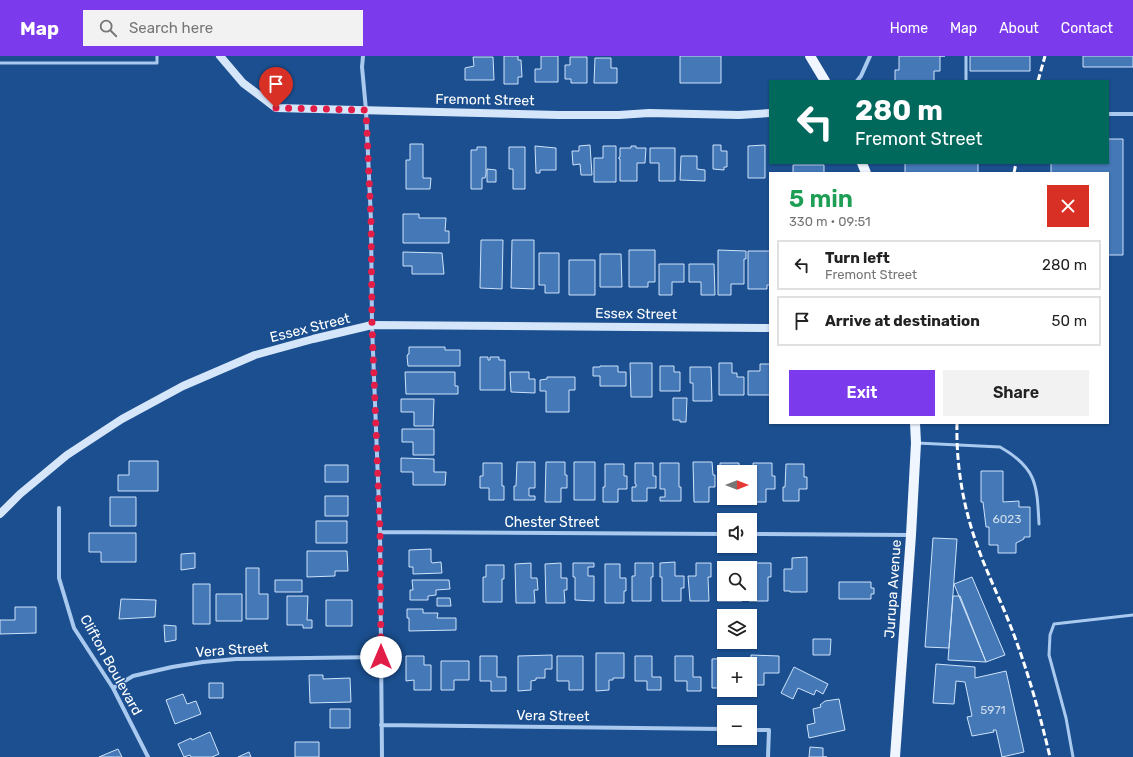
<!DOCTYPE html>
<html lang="en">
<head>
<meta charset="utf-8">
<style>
	body { margin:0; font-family:Rubik,sans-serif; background:#f2f2f2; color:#222; height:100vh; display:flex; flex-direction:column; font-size:15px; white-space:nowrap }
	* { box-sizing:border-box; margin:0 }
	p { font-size:13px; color:#767676 }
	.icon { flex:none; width:22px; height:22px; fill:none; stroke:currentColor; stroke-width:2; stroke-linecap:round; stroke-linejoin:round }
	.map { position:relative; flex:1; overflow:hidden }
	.details { position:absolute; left:769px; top:116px; width:340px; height:252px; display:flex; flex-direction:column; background:#fff; border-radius:0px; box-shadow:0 1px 3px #0004 }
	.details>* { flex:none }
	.top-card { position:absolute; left:769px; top:24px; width:340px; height:84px; border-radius:0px; box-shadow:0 1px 3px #0004; background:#00695c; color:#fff; overflow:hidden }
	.needle { width:26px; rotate:90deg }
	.fabs { position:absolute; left:717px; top:409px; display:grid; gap:8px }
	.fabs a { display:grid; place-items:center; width:40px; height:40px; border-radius:0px; background:#fff; box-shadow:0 1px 3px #0004; font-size:20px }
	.pin { position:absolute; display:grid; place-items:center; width:34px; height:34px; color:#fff; margin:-41px -17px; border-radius:50% 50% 50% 0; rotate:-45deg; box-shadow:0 0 4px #0007 }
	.pin .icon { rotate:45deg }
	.me { position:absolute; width:44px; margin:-22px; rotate:0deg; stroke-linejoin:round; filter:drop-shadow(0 0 3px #0008) }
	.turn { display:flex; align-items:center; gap:14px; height:84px; padding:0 20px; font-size:18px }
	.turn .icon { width:52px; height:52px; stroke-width:2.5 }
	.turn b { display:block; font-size:28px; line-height:34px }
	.round { display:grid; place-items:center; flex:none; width:42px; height:42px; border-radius:0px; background:#f2f2f2 }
	.head { display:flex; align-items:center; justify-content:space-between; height:68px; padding:0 20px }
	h1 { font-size:24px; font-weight:600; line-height:30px; color:#1e9e55 }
	.primary-button { display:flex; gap:8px; margin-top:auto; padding:8px 20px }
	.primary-button a { flex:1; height:46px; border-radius:0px; background:#7c3aed; color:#fff; font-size:16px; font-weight:600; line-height:46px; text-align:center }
	.primary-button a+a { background:#f2f2f2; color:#222 }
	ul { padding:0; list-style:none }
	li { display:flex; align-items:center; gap:12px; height:50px; margin:0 8px 6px; padding:0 12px; border:2px solid #e0e0e0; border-radius:0px }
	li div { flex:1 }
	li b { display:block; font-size:15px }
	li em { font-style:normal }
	header { display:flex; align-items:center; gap:24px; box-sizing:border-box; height:56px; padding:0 20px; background:#7c3aed; color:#fff }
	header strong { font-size:19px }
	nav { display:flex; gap:22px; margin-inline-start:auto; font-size:14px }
	.search { width:280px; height:36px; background:#f2f2f2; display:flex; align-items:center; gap:10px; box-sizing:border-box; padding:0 14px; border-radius:0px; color:#767676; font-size:15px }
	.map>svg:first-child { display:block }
	.building { fill:#4478b7; stroke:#cfe3fa }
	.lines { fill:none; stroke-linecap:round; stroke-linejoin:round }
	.lane { stroke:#a9c9ee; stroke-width:3 }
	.street { stroke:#a9c9ee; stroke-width:4 }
	.secondary { stroke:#d6e6fa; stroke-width:8 }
	.primary { stroke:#f0f6ff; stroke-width:10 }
	.rail { stroke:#fff; stroke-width:3; stroke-dasharray:7 3; stroke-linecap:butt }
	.route { stroke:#e11d48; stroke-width:7; stroke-dasharray:0 12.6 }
	.labels { text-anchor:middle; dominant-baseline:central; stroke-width:3; stroke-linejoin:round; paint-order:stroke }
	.number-label { font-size:12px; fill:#d0dded }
	.street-label { font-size:14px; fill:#fff; stroke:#1b4f8f }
</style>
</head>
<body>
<header>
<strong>Map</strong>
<div class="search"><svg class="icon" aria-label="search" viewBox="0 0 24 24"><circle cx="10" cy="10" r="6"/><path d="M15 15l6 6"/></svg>Search here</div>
<nav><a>Home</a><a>Map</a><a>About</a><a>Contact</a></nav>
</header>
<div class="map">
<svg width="1133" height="701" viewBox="0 0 1133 701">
	<rect width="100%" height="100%" fill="#1b4f8f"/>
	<path class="building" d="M504 0H518V4H521L522 21H518V28H504Z
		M541 0H558V26H535V13H541Z
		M680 0H721V27H680Z
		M899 0H945H940V15H934V25H895V14H899Z
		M970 0H1030V15H970Z
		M1083 0H1133V11H1083Z
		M473 1H493L494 24H465V12L474 10Z
		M570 1H587V27H571V23H565V9H570Z
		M595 2H611V12H617V27H594Z
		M1108 83H1123V199H1108V117H1051V107H1108Z
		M410 88H423V122H431L430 133H406V104H410Z
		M590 89 592 119H581L580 108 573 109 572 95H579V90Z
		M713 89H721V95H727V111H724V114L713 113Z
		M765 89V122H748V90Z
		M535 90 556 92V114H540V117H536Z
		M603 90H616V126H594V102H603Z
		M631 90H636V92H646L645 107H637V125H620V103H619V101H620V92H631Z
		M477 91H486V118L485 122H482V133H471V94H477Z
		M509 91H525V133H513V113H509Z
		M650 92H675V125H659V107H650Z
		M681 100H697V113L705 114V125L680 124Z
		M905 107H978V117H905Z
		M793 109H824V117H793Z
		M487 113 496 114V126H487Z
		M403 158H419V162H446L445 175H449V187H403Z
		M481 184H503L502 233 480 232Z
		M512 184H534V233L511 232Z
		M629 194H655V226H648V231H629Z
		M718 194 746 195V203H744V228H731V239H718Z
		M748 195H770V229H767V233H748Z
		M403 196 442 197 444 218H412V210H403Z
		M539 197H559V237H545V229H539Z
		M600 198H621L622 231H600Z
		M569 204H595V239H569Z
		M659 208H684V226H672V239H659Z
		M689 208H714L715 239H701V226H689Z
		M409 291H445V294H460V310H408L407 300 408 298H409Z
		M480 301H488V304H490V301H499V304H505V334H480Z
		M630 307H652V341H631Z
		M719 307H732V317H737V321H744V339H719Z
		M760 308H770V339H748V315H760Z
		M600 310H618V316H626V330H600V320H593V311H600Z
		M660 310H674V316H680V335H660Z
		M690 311H711L712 345H693V327H690Z
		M405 316H455V330H458V338H406Z
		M510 316H529V323H535V337L511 336Z
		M547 321H575V334H569V356H546V335H540V324L547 323Z
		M673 342H687L686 366H680V364H673Z
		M401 343H434L433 370H414V356H401Z
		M402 373H434V399H413V386H402Z
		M401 402 434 403V416H446L445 429H413V416H401Z
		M129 405H158V435H118V419H129Z
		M517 406H535V432H529V440H535V444H514V430H516Z
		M546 406H565V419H567V432H561V446H545Z
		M574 406H595V444H574Z
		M693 406H712L713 419H715V431H709V446H694Z
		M483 407H502V430H504V444H489V432H480V420H483Z
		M635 407H653V420H656V432H647V445H632V431H636V428H635Z
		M660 407H679V431H681V445H660V441H665V433H660Z
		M720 407H739V416H724V442H742V445H723V433H720Z
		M753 407H772V420H775V433H766V446H751V431H753Z
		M605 408H624V420H627V433H618V446H603V431H605Z
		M786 408H804V421H807V433H799V445H783V431H785Z
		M325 409H348V426H325Z
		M981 415H1003V446L1019 445V451H1030V481H1024V483L1016 487V497H998V489H989V471H986L983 446H981Z
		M325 440H348V460H325Z
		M110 441H136V470H110Z
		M316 465H347V487H316Z
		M89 477H136V506H101V496H89Z
		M933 482 957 483 949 592 925 591Z
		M431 493V505L432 507 441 506 442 517 413 518V511H409V494Z
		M307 495H347L348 515H335V520L307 521Z
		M195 497V512L181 514V498Z
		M807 501V536H790V535H784V513H792V502Z
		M675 506V520H684V532H681V545H662V521H660V507Z
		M721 506 736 507V512H724V538H742V545H718V520H721Z
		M531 507V522H537L538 534H534L535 547H516L515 508Z
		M561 507V522H567V534H564L565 547H546L545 508Z
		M573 507H594V511H588V520H594V545L575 544V521H573Z
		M635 507H653V521H651V545H632V520H635Z
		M696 507H711V521H708L709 545H690L688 520H696Z
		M756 507H771V521H768V545H749L750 519H756Z
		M605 508H620V522H626V535H624V547H605Z
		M486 509H504V523H502V546H483V521H486Z
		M246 512H259V538H268V563H246Z
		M972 521 1005 599 986 606 954 528Z
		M275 524H302V536H275Z
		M412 524H449L450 533 436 534V539L428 540V544H410V534H413Z
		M839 526H871V532H874V538H871V543H839Z
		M193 528H210V568H193Z
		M216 538H242V565H216Z
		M287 540H308L307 564H312V572H303V569H287Z
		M953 540H960L986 606 948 604Z
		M437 542H450L451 550H437Z
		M121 543 156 544 155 561 119 563Z
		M326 544H352V570H326Z
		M15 551H36V577L0 578V564H15Z
		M407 553H423V557H438L437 562H456V574L409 575V562H407Z
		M164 569 176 570V584L165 586Z
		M813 583H831L830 599H813Z
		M596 597H624V622H613V624H609V634L596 635Z
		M552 599V613H545V622H536V624L531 625V634L518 635V600Z
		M751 599 779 600V617H764V629H751Z
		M406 600H424V609H431V634H414V624L406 625Z
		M480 600H497V621H506V635H491V625H480Z
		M557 600H583V634H569V625H557Z
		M635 600H652V621H661V634H647V625H635Z
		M675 600H693V621H701V635H687V625H675Z
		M742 602V608H724V632H712V603Z
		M441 605H469V624H454V634H441Z
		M936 608 975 611V622L1006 615 1024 696 1002 701 996 674H993L994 676 972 680 967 661 972 660 965 626 956 625 954 648 933 647Z
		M794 611 828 628 823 638 816 634 814 639 798 632 793 643 781 637Z
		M309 619H323V623L350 622 351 646 310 647Z
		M209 627H223V642H209Z
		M183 638 187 648 196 645 201 658 175 668 166 644Z
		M839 643 845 674 809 682 807 669 815 667 813 653 821 651 820 649 825 645Z
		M330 653H350V672H330Z
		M210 676 219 698 212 701H191L190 699 184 701 178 688 191 682 192 684Z
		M295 686H319V701H295Z
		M810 691 823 692V701H827H809Z
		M118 693 122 701H99Z
		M249 696 251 701H238Z"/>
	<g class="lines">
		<path class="lane" d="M0 7H157V0
			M966 25V0
			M917 387 1000 391C1037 412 1037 429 1039 468
			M1073 701 1066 662 1049 599 1050 579 1054 568 1133 559"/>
		<path class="street" d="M363 0 362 11 366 54 371 165 372 269 380 476 382 701
			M857 25 861 20 870 0
			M1108 58H1133
			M59 452V522L74 572 113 632 148 701
			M380 476 724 478
			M750 478 910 479
			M113 632 133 620 172 611 203 606 236 603 381 601
			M381 669 724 673
			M750 674H769L768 701"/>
		<path class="secondary" d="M220 0 243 27 276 52 559 59H619L649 57 739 59 770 57
			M0 458 20 438 67 399 122 363 183 330 255 299 313 283 372 269 770 272"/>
		<path class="primary" d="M810 0 825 25
			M862 107 866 117
			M895 701 911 479 916 387 915 367"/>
		<path class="rail" d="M1038 25 1045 0
			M1014 117 1016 107
			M957 367C956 409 963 450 977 489 988 520 1003 549 1014 579 1029 619 1040 659 1050 701"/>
	</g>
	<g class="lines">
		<path class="route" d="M276 52 366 54 371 165 372 270 380 476 381 601"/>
	</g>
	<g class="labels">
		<g class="number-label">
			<text x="1007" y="463">6023</text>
			<text x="993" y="654">5971</text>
		</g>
		<g class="street-label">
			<text transform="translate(485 44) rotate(1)">Fremont Street</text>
			<text transform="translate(636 258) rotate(1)">Essex Street</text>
			<text transform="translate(310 272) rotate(-14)">Essex Street</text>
			<text x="552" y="466">Chester Street</text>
			<text transform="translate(893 533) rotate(-86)">Jurupa Avenue</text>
			<text transform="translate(232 594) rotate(-4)">Vera Street</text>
			<text transform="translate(111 609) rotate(61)">Clifton Boulevard</text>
			<text transform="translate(553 660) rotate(1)">Vera Street</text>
		</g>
	</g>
</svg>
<div class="fabs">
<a><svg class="needle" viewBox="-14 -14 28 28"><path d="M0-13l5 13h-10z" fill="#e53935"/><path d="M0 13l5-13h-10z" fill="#767676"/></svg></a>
<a><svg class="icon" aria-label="sound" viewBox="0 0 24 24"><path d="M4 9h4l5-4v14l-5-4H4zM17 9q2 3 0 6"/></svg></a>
<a><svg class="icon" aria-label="search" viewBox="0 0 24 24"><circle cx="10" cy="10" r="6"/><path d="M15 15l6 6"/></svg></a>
<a><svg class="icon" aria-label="layers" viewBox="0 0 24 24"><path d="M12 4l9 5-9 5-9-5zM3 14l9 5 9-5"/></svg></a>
<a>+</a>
<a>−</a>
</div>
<div class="pin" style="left:276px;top:52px;background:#d93025"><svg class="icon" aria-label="arrive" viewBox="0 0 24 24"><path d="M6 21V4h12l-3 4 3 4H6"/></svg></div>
<svg class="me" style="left:381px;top:601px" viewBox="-20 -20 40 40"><circle r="19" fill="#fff"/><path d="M0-13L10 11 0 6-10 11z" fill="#e11d48"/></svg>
<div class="top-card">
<div class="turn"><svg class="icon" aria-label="left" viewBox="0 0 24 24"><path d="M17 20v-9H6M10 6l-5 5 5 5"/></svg><div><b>280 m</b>Fremont Street</div></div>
</div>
<section class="details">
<div class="head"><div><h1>5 min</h1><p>330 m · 09:51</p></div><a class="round" style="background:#d93025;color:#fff"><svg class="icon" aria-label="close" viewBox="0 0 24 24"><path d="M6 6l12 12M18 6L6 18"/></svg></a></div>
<ul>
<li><svg class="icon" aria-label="left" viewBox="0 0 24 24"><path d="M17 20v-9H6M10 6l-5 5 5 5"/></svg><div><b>Turn left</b><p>Fremont Street</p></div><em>280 m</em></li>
<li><svg class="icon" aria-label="arrive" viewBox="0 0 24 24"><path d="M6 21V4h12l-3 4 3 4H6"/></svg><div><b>Arrive at destination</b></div><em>50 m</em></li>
</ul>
<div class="primary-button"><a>Exit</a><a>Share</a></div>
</section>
</div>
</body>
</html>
